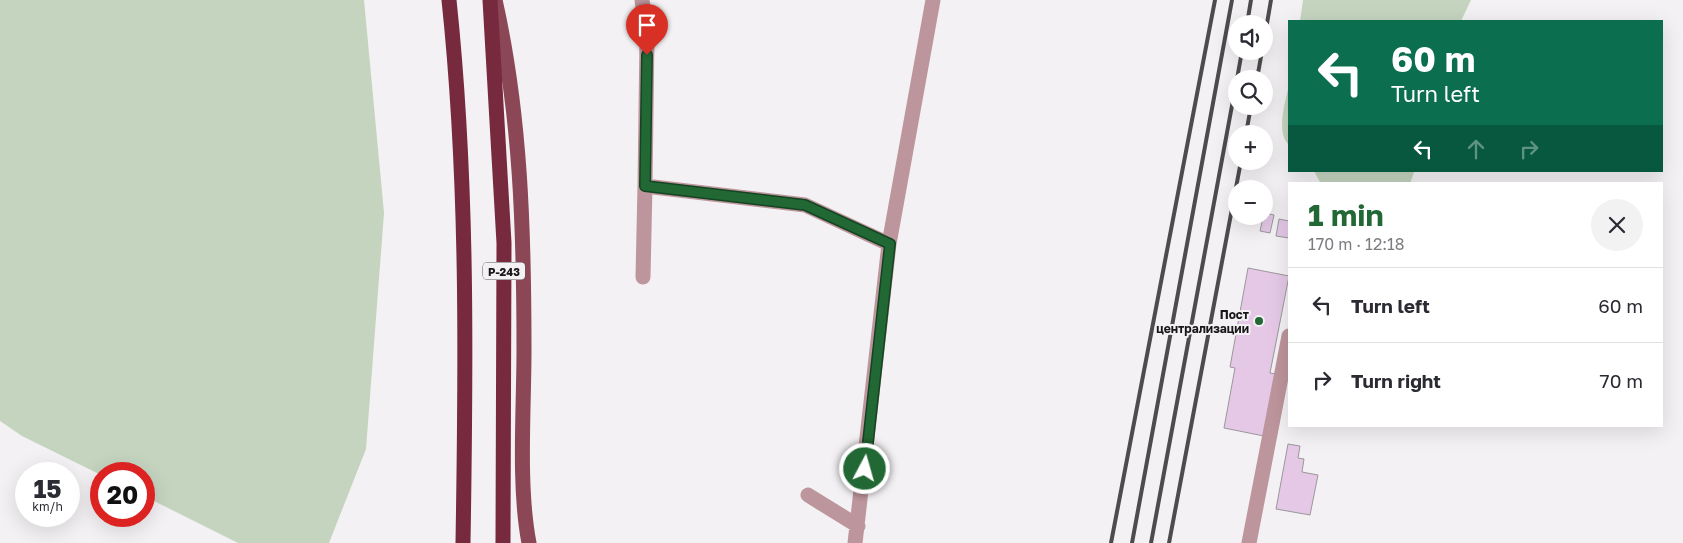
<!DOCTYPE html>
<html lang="en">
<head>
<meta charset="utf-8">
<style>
	body { margin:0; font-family:"Golos Text",sans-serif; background:#f2f2f3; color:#2b2b33; height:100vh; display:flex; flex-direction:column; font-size:19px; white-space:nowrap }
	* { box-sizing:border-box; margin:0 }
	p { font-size:16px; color:#7c7c81 }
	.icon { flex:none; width:28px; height:28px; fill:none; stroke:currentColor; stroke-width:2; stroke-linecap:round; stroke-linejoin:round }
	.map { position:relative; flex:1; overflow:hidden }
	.details { position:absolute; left:1288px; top:182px; width:375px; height:245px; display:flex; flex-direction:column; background:#fff; border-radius:0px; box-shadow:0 5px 20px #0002 }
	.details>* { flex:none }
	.banner { position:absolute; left:1288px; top:20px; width:375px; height:152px; border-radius:0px; box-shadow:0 5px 20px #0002; background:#0b6e4f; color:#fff; overflow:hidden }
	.buttons { position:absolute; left:1228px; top:15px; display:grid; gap:10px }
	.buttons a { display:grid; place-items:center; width:45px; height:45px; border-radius:50%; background:#fff; box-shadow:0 5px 20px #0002; font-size:25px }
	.speed { position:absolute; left:15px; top:462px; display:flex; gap:10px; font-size:25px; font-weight:700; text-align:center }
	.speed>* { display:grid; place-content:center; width:65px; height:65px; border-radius:50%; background:#fff; box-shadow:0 5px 20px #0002; line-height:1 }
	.speed small { font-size:12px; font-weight:400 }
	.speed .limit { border:8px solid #d22; background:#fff; color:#111 }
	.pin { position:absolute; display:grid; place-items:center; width:42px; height:42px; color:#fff; margin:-51px -21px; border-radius:50% 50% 50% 0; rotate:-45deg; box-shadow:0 0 5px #0007 }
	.pin .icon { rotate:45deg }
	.me { position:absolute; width:55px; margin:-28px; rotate:6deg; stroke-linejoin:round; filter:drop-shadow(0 0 4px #0008) }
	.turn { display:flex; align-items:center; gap:18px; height:105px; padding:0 20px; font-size:22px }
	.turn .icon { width:65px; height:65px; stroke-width:2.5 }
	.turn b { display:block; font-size:35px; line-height:42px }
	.lanes { display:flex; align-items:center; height:48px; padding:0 20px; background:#0003; justify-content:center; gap:25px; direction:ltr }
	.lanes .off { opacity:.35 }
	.round { display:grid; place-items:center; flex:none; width:52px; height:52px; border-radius:26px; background:#f2f2f3 }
	.summary { display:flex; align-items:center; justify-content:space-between; height:85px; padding:0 20px }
	h1 { font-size:30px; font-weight:700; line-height:38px; color:#216834 }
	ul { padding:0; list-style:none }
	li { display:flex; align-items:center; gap:15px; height:75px; padding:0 20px; border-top:1px solid #e1e1e2 }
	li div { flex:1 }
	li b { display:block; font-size:19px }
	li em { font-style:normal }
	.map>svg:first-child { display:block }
	.green { fill:#c4d4bf }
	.building { fill:#e4c8e6; stroke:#9a989a }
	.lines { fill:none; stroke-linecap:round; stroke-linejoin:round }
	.minor { stroke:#bd959c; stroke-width:15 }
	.major { stroke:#8b4756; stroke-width:15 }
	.highway { stroke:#77293e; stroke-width:15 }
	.rail { stroke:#4d4c4d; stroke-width:4 }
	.route-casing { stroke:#154422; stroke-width:12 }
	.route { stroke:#216834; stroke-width:9 }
	.poi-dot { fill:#216834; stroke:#f3f1f3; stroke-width:2 }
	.labels { text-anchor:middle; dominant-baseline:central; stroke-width:4; stroke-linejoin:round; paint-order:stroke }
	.shield { fill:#f3f1f3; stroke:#5a585a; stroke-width:1 }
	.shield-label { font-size:11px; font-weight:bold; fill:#181718 }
	.poi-label { font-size:12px; font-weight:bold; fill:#181718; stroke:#f3f1f3; text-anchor:end }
</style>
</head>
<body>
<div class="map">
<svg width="1683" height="543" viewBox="0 0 1683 543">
	<rect width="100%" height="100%" fill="#f3f1f3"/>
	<path class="green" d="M0 0H364L384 213 366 449 329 543H238L144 496V474L101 475 22 436 0 421Z
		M1303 0H1471L1461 21H1300Z
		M1289 84V145C1275 132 1286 101 1289 84Z
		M1314 171H1414V172L1410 184H1321Z"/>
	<path class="building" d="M1264 213 1274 215 1270 233 1260 231Z
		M1279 219 1289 221V238L1276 236Z
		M1248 268 1289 276 1270 373 1276 374 1264 436 1224 428 1235 368 1230 367Z
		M1288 444 1300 446 1298 458 1304 459 1302 472 1318 475 1310 515 1276 509Z"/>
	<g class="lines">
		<path class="minor" d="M642 0 647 36 645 186 805 205 889 244
			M643 277 645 186
			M808 495 858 526
			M855 543 889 244 933 0
			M1249 543 1289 336"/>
		<path class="major" d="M495 0C521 115 524 233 524 350 524 410 518 486 529 543"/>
		<path class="highway" d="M449 0C468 180 466 362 463 543
			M490 0 504 243 503 543"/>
		<path class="rail" d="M1247 24 1251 0
			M1264 41 1271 0
			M1237 79 1242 51
			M1257 79 1262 51
			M1246 134 1251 106
			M1111 543 1215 0
			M1132 543 1232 0
			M1151 543 1236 84
			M1169 543 1241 161"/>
	</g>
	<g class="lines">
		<defs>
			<path id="route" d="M647 55 645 186 805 205 890 244 865 469"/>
		</defs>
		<use href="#route" class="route-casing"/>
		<use href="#route" class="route"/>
	</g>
	<circle class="poi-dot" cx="1259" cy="321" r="5"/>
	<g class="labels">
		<rect class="shield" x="483" y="262.5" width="42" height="17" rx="4"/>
		<g class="shield-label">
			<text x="504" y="271">Р-243</text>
		</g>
		<g class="poi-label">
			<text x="1249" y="314">Пост<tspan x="1249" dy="14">централизации</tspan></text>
		</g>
	</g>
</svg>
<div class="buttons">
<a><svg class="icon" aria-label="sound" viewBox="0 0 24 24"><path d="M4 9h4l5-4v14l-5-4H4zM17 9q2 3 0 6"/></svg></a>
<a><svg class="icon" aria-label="search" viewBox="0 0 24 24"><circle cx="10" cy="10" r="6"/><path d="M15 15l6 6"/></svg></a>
<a>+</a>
<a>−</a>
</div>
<div class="speed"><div>15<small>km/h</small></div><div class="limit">20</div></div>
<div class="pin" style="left:647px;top:55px;background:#d93025"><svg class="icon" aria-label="arrive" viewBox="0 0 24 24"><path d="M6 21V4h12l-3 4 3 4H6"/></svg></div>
<svg class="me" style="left:865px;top:469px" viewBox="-20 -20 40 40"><circle r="17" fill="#216834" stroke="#fff" stroke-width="3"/><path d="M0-11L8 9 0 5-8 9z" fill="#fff"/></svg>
<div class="banner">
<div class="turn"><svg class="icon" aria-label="left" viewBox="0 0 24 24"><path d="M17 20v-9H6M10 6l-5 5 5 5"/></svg><div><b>60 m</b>Turn left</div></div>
<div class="lanes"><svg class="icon" aria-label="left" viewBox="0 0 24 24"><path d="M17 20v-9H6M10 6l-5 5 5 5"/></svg><svg class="icon off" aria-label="ahead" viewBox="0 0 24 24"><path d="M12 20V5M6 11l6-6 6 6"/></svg><svg class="icon off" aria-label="right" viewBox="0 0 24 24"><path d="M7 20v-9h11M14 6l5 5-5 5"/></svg></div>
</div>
<section class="details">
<div class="summary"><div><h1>1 min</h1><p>170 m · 12:18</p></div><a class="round"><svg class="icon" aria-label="close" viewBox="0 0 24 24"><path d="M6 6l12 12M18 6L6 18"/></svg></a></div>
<ul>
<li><svg class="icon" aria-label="left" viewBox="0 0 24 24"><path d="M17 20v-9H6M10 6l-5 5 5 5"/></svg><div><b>Turn left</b></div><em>60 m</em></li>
<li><svg class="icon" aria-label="right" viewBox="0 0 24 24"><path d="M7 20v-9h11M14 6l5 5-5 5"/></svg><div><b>Turn right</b></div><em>70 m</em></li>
</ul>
</section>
</div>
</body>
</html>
